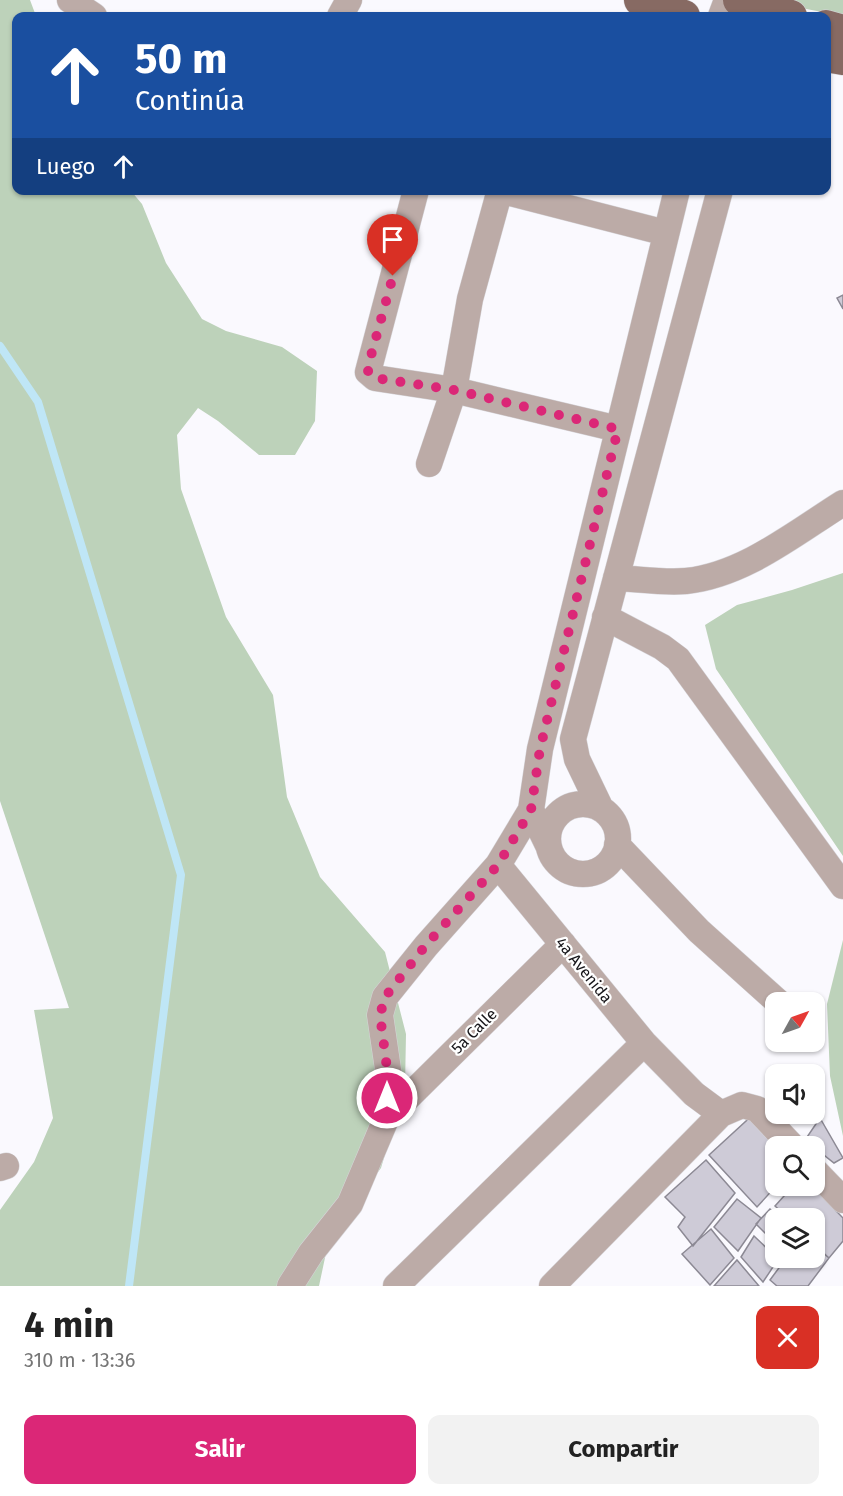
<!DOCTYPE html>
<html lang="es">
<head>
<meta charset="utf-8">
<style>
	body { margin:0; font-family:"Fira Sans",sans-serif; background:#f2f2f2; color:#222; height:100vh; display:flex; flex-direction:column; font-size:22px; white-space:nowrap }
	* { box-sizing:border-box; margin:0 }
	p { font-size:20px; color:#767676 }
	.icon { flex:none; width:33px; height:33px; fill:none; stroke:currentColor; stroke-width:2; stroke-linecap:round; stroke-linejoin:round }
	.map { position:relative; height:1286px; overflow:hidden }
	.drawer { display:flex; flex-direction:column; background:#fff; flex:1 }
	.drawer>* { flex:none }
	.top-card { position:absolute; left:12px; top:12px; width:819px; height:183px; border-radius:12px; box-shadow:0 2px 4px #0004; background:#1a4fa0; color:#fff; overflow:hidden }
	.needle { width:39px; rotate:50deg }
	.fabs { position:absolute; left:765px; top:992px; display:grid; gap:12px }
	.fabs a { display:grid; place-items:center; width:60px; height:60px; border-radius:12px; background:#fff; box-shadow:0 2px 4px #0004; font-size:30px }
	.pin { position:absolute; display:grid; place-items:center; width:51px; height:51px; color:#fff; margin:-62px -26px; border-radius:50% 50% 50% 0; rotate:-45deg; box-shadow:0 0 6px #0007 }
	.pin .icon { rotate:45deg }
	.me { position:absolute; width:66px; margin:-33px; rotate:0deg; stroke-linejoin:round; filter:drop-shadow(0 0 4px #0008) }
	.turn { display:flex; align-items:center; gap:21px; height:126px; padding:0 24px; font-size:27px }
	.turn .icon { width:78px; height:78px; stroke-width:2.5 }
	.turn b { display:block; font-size:42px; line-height:51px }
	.then { display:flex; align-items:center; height:57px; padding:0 24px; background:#0003; gap:12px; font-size:22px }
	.round { display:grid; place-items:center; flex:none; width:63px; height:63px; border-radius:12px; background:#f2f2f2 }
	.summary { display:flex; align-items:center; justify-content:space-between; height:102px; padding:0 24px }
	h1 { font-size:36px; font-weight:700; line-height:45px }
	.cta { display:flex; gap:12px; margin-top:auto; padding:12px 24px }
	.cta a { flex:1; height:69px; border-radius:12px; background:#db2777; color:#fff; font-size:24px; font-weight:700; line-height:69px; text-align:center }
	.cta a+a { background:#f2f2f2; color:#222 }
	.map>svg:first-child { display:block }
	.green { fill:#bdd2ba }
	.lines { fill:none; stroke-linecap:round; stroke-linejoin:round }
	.stream { stroke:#bfe6f6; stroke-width:8 }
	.building { fill:#cecbd7; stroke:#8c8994; stroke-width:1.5 }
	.minor-casing { stroke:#d6d5d9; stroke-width:27 }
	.major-casing { stroke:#d6d5d9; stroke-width:33 }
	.minor { stroke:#bcaba7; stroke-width:26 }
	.major { stroke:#876a63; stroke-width:32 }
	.route { stroke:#db2777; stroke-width:10; stroke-dasharray:0 18 }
	.labels { text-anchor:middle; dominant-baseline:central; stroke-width:4.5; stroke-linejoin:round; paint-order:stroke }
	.street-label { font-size:16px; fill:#161519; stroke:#fff }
</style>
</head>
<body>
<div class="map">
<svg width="843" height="1286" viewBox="0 0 843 1286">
	<rect width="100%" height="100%" fill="#faf9fe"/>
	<path class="green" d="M0 0H30L36 16H16V190L131 191 142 204 166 263 202 319 226 331 282 347 317 371 315 421 295 455H259L218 421 198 408 177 435 181 489 226 617 273 695 287 797 320 877 385 952 406 1034 405 1087 381 1168 329 1239 319 1286H0V1210L34 1162 53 1118 34 1010 69 1008 0 801Z
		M779 0H843V16L796 7Z
		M843 573V856L716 669 705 625 737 605 792 590Z
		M843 940V1136L830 1076 827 1004Z"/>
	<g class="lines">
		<path class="stream" d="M0 346 38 402 181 875 129 1286"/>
	</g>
	<path class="building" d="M843 295V309L837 298Z
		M757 1111 776 1146 777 1185 757 1207 709 1155Z
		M820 1118 843 1158 834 1163 805 1140Z
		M706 1160 735 1193 693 1246 678 1227 685 1217 665 1197Z
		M794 1185H811L843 1218V1241L829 1258 814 1244V1218H788L775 1206Z
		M737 1199 761 1218 738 1251 714 1227Z
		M770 1209 781 1218H776V1244L756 1224Z
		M711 1229 734 1258 710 1285 682 1254Z
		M754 1236 776 1257 779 1258 763 1282 741 1257Z
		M814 1246 829 1258 808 1286H777L770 1280 787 1257H814Z
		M737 1260 759 1286H714Z"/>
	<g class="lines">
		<defs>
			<path id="minor" d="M70 0 94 16
				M340 16 349 0
				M721 16 727 0
				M416 190 368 372 375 378 454 390 618 429
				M499 190 666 233
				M429 464 454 390 470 299 500 190
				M616 578C639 579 663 583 686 581 744 575 795 533 843 503
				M605 617 662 647 678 659 843 886
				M548 839a35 35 0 1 1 70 0a35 35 0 1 1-70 0Z
				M601 809 577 759 573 739 720 190
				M531 810 498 865 644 1043 694 1094 721 1114
				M617 845 699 931 778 1002
				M549 847 531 810 540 749 677 190
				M386 1119 563 944
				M0 1168 6 1166
				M814 1170 843 1200
				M290 1286 311 1253 350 1204 386 1119 389 1076 380 1015 385 997 426 946 498 865
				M396 1286 644 1043
				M552 1286 721 1114 742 1105 757 1109 792 1146"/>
			<path id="major" d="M640 0 684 16
				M739 0 791 16
				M826 26 843 31
				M826 56 843 59"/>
		</defs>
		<use href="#minor" class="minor-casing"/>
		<use href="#major" class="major-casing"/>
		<use href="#minor" class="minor"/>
		<use href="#major" class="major"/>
	</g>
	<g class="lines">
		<path class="route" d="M387 1098 388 1076 380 1015 385 997 426 945 498 865 531 810 540 749 618 429 454 390 375 378 368 372 369 363 393 276"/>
	</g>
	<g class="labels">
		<g class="street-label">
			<text transform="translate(584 970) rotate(51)">4a Avenida</text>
			<text transform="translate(474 1031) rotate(-45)">5a Calle</text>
		</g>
	</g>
</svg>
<div class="fabs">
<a><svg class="needle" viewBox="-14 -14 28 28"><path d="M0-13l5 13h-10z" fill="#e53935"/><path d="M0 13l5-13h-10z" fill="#767676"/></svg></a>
<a><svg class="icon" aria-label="sound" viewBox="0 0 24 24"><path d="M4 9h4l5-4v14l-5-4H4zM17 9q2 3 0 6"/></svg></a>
<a><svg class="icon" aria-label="search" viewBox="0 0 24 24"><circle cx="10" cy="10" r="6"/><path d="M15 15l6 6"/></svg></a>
<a><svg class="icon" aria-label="layers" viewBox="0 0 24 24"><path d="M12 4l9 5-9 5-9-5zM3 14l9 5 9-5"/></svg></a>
</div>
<div class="pin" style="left:393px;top:276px;background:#d93025"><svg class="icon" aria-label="arrive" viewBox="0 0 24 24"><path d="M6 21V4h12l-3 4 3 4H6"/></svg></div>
<svg class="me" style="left:387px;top:1098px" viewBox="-20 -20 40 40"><circle r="17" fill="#db2777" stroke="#fff" stroke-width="3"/><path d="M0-11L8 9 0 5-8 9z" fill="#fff"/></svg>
<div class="top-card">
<div class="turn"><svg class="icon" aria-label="ahead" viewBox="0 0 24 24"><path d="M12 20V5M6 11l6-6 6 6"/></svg><div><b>50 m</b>Continúa</div></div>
<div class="then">Luego<svg class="icon" aria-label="ahead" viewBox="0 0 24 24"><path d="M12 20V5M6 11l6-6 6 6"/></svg></div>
</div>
</div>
<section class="drawer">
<div class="summary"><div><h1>4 min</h1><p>310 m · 13:36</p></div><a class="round" style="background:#d93025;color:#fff"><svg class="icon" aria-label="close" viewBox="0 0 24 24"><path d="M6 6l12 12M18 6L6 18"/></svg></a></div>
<div class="cta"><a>Salir</a><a>Compartir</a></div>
</section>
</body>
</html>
